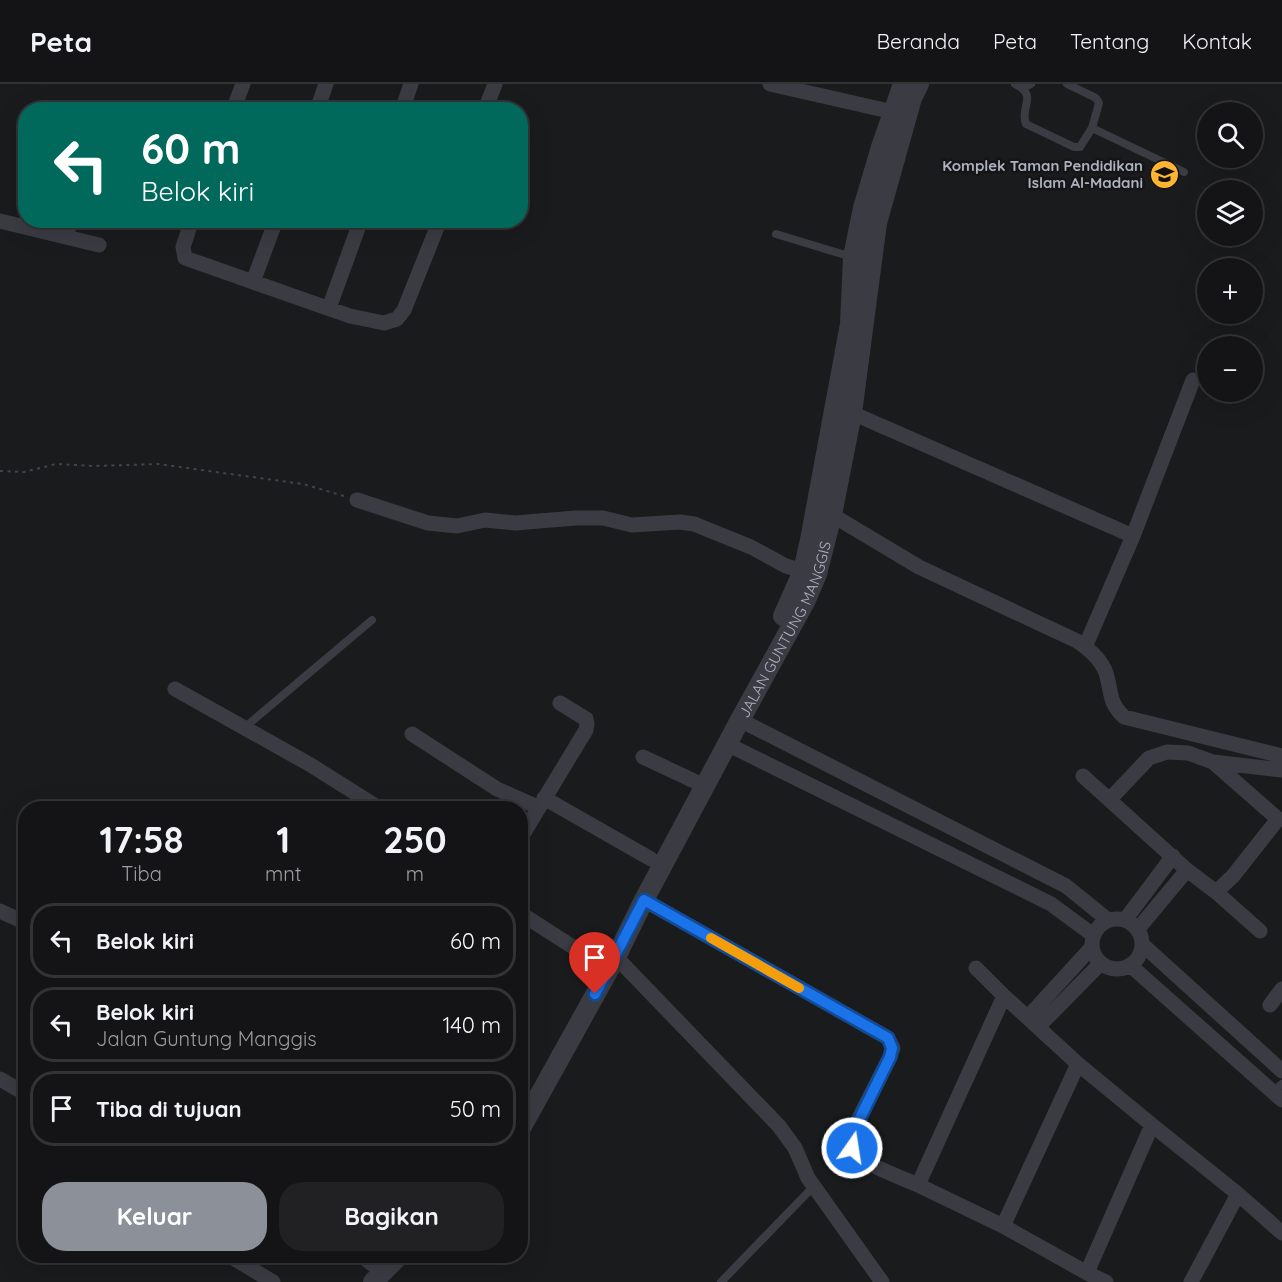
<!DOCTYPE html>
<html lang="id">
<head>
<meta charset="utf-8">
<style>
	body { margin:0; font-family:Quicksand,sans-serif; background:#212123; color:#f1f3f6; height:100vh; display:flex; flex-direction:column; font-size:22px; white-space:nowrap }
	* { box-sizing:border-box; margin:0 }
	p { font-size:20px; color:#9d9ea1 }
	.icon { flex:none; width:33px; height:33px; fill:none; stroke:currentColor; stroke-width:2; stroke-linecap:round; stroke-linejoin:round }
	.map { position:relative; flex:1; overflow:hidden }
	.details { position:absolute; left:18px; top:717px; width:510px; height:462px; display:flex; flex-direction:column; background:#141416; border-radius:24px; box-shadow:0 6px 24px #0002,0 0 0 2px #333335 }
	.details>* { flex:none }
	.banner { position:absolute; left:18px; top:18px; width:510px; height:126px; border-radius:24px; box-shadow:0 6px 24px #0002,0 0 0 2px #333335; background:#00695c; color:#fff; overflow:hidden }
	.controls { position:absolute; left:1197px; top:18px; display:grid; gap:12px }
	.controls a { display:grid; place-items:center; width:66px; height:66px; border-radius:50%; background:#141416; box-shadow:0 6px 24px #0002,0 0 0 2px #333335; font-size:30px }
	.pin { position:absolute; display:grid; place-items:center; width:51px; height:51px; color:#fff; margin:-62px -26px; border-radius:50% 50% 50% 0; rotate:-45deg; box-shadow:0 0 6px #0007 }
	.pin .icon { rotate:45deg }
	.me { position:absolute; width:66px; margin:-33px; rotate:13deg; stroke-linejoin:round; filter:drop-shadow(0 0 4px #0008) }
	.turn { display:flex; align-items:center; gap:21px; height:126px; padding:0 24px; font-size:27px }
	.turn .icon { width:78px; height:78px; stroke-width:2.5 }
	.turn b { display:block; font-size:42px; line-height:51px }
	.eta { display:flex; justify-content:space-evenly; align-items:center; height:102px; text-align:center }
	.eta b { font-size:36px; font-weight:800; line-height:42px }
	.cta { display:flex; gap:12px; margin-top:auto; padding:12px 24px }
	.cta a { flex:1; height:69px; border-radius:24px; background:#8c9099; color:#fff; font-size:24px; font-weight:800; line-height:69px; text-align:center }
	.cta a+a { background:#212123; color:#f1f3f6 }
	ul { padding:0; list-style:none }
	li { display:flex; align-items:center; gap:18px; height:75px; margin:0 12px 9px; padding:0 12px; border:3px solid #333335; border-radius:24px }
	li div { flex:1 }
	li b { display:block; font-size:22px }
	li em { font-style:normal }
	header { display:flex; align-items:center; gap:36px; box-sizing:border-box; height:84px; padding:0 30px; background:#141416; border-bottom:2px solid #333335 }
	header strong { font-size:28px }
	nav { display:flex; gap:33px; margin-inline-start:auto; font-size:21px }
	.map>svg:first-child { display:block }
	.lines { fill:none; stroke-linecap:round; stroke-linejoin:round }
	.path { stroke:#41444a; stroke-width:2; stroke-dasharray:3 4.5; stroke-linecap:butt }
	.service { stroke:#3b3c43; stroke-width:8 }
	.minor { stroke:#3b3c43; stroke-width:15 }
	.tertiary { stroke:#3b3c43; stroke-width:20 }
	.route-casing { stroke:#114b97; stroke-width:15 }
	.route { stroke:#1a73e8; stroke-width:10 }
	.slow { stroke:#f59e0b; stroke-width:10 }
	.labels { text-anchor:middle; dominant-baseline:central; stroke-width:5; stroke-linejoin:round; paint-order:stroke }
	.poi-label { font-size:15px; font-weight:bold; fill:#acb2be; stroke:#151518; text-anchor:end }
	.street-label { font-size:15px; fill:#acb2be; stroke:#151518 }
</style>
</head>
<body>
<header>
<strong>Peta</strong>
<nav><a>Beranda</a><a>Peta</a><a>Tentang</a><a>Kontak</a></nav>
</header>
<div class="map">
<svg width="1282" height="1198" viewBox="0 0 1282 1198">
	<rect width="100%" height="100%" fill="#1a1b1d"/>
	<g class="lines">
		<path class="path" d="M0 387 24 388 56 380 94 382 158 380 303 400 344 412"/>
		<path class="service" d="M1015 0C1039 12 1019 23 1026 40L1074 63H1080L1092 44 1099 19 1096 14 1067 0
			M1023 4 1031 0
			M1092 44 1184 88
			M776 150 852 173
			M244 644 372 536
			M1273 1008 1282 1000
			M721 1198 814 1102"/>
		<path class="minor" d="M770 0 893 28
			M233 26 243 0
			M317 26 326 0
			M402 26 411 0
			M485 26 495 0
			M192 136 183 163 185 174 350 232 384 239 397 235 404 226 440 136
			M0 137 99 161
			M67 153 70 136
			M253 198 276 136
			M329 224 361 136
			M852 329 1133 452
			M357 416 428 439 457 442 485 436 515 439 576 434H603L632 441 680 438 694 440 751 463 786 482 803 487
			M832 431 919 483 1077 557C1089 565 1101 575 1106 589 1112 608 1108 618 1124 633L1282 672
			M1085 563 1133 452 1193 296
			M175 605 309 680 379 724
			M740 636 1066 802 1108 836
			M412 650 497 705 538 723
			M727 660 1051 820 1093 851
			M643 673 694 697
			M1213 678 1282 686
			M1083 692 1187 786 1216 808 1233 792 1278 735 1213 678 1188 669 1167 668 1149 674 1110 715
			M544 714 651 775
			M520 755 586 646 587 640 586 635 560 619
			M1216 808 1260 847
			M644 816 888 954 893 964 890 973 853 1046C851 1054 850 1062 855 1069 860 1078 906 1096 918 1101
			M0 827 26 839
			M520 829 598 879
			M1092 860a25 25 0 1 1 50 0a25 25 0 1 1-50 0Z
			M1125 836 1173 772
			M1138 845 1187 786
			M1143 861 1282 987
			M616 873 779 1042 795 1064 808 1094 882 1198
			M1131 882 1282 1016
			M976 884 1004 912
			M1270 921 1282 905
			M1028 933 1092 863
			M1039 942 1101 879
			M0 995 26 1010
			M1152 1041 1238 1110 1282 1149
			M1003 1142 1078 980
			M230 1172 273 1198
			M362 1172 373 1181
			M1089 1190 1003 1142 918 1101 1004 912 1078 980 1152 1041 1089 1184V1190L1106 1198
			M1191 1198 1238 1110"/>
		<g class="tertiary">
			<path d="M783 532 803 487 810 456 850 240 853 173 863 124 881 63 903 0"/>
			<path id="s1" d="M520 1046 616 873 644 816 740 636 805 518 817 490 832 431 852 329 877 139 912 14 919 0"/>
			<path d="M373 1198 399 1172"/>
		</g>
	</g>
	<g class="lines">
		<defs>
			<path id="route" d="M595 910 644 816 888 954 892 964 890 973 854 1046 851 1055 852 1064"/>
		</defs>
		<use href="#route" class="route-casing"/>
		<use href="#route" class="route"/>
		<path class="slow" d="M711 854 799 904"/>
	</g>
	<defs>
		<symbol id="school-disc" viewBox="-11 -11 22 22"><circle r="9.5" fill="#ffb531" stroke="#151518"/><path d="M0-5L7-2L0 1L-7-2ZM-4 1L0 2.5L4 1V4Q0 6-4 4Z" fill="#111"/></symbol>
	</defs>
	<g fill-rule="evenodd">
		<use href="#school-disc" x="1148" y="74" width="33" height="33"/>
	</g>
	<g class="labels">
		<g class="poi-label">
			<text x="1143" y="81">Komplek Taman Pendidikan<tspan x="1143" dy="17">Islam Al-Madani</tspan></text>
		</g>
		<g class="street-label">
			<text stroke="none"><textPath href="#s1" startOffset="567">JALAN GUNTUNG MANGGIS</textPath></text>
		</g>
	</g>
</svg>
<div class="controls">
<a><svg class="icon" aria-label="search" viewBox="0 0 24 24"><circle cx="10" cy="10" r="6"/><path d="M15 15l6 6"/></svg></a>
<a><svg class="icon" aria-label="layers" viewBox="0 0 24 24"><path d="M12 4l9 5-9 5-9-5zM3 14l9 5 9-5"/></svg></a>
<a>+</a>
<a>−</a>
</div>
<div class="pin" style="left:595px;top:910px;background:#d93025"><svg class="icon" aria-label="arrive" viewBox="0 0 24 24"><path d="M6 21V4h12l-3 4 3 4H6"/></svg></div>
<svg class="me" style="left:852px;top:1064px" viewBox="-20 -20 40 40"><circle r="17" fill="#1a73e8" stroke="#fff" stroke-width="3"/><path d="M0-11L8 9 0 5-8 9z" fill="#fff"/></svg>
<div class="banner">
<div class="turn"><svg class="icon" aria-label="left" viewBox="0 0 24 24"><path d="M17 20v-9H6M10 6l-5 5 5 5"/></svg><div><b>60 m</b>Belok kiri</div></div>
</div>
<section class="details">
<div class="eta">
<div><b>17:58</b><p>Tiba</p></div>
<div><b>1</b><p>mnt</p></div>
<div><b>250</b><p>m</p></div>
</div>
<ul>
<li><svg class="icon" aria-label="left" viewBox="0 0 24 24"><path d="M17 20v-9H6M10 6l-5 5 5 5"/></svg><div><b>Belok kiri</b></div><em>60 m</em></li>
<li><svg class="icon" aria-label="left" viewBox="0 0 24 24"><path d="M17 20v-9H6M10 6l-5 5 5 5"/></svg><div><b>Belok kiri</b><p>Jalan Guntung Manggis</p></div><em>140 m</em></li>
<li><svg class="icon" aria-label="arrive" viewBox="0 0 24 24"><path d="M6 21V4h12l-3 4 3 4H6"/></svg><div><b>Tiba di tujuan</b></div><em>50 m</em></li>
</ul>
<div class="cta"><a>Keluar</a><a>Bagikan</a></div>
</section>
</div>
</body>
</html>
